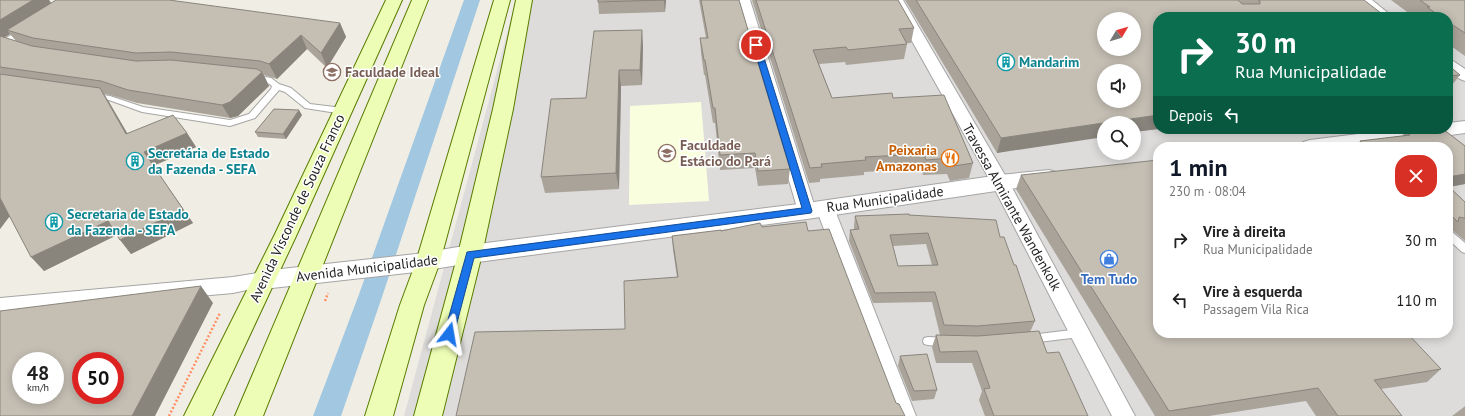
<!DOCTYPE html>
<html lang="pt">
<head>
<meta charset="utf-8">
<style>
	body { margin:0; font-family:"PT Sans",sans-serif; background:#f2f2f2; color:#222; height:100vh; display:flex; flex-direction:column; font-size:15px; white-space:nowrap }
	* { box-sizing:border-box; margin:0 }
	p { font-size:13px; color:#767676 }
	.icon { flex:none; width:22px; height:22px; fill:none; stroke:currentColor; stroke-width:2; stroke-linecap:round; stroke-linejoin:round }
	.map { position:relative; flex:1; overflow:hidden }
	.panel { position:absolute; left:1153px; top:142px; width:300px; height:196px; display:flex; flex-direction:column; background:#fff; border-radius:16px; box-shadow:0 2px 10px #0003 }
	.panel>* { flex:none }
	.hud { position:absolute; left:1153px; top:12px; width:300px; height:122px; border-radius:16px; box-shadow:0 2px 10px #0003; background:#0b6e4f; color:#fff; overflow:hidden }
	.needle { width:26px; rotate:52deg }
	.controls { position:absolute; left:1097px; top:12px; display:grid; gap:8px }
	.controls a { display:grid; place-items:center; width:44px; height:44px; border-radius:50%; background:#fff; box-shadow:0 2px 10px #0003; font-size:20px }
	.speed { position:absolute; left:12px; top:352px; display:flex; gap:8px; font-size:20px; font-weight:700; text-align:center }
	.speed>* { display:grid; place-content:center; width:52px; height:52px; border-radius:50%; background:#fff; box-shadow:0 2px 10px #0003; line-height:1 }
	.speed small { font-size:10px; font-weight:400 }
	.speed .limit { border:6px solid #d22; background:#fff; color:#111 }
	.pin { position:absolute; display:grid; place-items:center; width:34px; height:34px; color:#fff; margin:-17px; border:2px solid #fff; border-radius:50%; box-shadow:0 1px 4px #0007 }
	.me { position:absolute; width:44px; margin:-22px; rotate:14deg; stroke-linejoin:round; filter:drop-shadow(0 0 3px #0008) }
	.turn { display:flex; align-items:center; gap:14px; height:84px; padding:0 16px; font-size:18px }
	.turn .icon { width:52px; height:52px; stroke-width:2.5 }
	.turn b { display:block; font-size:28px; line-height:34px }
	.then { display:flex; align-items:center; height:38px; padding:0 16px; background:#0003; gap:8px; font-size:15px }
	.round { display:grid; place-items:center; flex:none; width:42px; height:42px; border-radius:16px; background:#f2f2f2 }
	.head { display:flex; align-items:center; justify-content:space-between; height:68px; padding:0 16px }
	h1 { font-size:24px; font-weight:800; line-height:30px; color:#111827 }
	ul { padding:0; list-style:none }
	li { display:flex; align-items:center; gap:12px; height:60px; padding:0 16px }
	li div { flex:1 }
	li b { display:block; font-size:15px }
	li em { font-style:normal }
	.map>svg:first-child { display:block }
	.residential { fill:#dddcdb; fill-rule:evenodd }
	.education { fill:#f9ffde }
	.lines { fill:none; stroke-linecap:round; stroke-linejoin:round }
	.canal { fill:#a2c7e0; fill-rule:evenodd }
	.service-casing { stroke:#a5a5a5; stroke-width:2 }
	.minor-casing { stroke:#a5a5a5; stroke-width:2 }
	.tertiary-casing { stroke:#a5a5a5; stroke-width:2 }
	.secondary-casing { stroke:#587b00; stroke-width:2 }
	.path { stroke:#ff9066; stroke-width:2.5; stroke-dasharray:2 2; stroke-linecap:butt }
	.service { fill:#fff; fill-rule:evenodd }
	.minor { fill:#fff; fill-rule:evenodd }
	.tertiary { fill:#fff; fill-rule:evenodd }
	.secondary { fill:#edfdb5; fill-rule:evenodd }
	.wall { fill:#a9a39a; fill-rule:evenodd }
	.shaded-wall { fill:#89857d }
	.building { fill:#c4beb3; stroke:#89857d; fill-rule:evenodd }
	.route { fill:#1a73e8; stroke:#114b97 }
	.labels { text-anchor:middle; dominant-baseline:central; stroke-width:3; stroke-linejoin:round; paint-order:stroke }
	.culture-label { font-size:14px; font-weight:bold; fill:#0d838f; stroke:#fff; text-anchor:start }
	.education-label { font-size:14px; font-weight:bold; fill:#785e54; stroke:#fff; text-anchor:start }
	.food-label { font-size:14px; font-weight:bold; fill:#c56008; stroke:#fff; text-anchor:end }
	.street-label { font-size:14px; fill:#1e1e1e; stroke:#fff }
	.shop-label { font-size:14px; font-weight:bold; fill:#366cbe; stroke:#fff }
</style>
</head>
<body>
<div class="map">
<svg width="1465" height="416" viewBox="0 0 1465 416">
	<rect width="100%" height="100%" fill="#f0eee4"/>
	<path class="residential" d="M516 0H1465V416H404ZM1158 17H1448V129H1158ZM1104 19H1134V49H1104ZM1104 71H1134V101H1104ZM1104 123H1134V153H1104ZM1158 147H1448V333H1158Z"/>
	<path class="education" d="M701 102 709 201 629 205 630 106Z"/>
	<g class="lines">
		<path class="canal" d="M464 0H480L382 297 341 416H313L358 297Z"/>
		<defs>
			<path id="service" d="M250 76H260L271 78 279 84 291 88 310 104 343 108 347 111 343 114 305 108 285 92 279 90 255 118 230 126 142 112 109 100 91 98 90 96 94 94 110 96 143 107 230 120 249 114 271 89 272 86C265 80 259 81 250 80Z
				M1448 230 1451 231 1465 243V253L1462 252 1448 239Z
				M1080 329 1084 330 1085 333 1084 336 1080 337 1030 343 1026 342 1025 339 1026 336 1030 335Z
				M928 337 949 338 950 341 949 344C942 346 931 346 924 344L923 341 924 338Z"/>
			<path id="minor" d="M66 0H82L80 3 5 51 0 52V42Z
				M736 0H750L816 211 813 216 807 218 801 216 798 211Z
				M889 0H903L1009 182 1135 416H1112L991 182Z
				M1356 0H1372L1393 17H1377Z
				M1448 60 1453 61 1465 69V81L1460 79 1448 71Z
				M1367 129H1385L1394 138 1392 142C1381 145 1372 138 1367 129Z
				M825 202 831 203 834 208 916 416H894L816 208 819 203Z
				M263 272 270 275 273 280 270 285 233 293 0 314V298L233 277Z"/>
			<path id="tertiary" d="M1465 121V133L1362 147H1300L1303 142 1310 140 1398 129H1448V123Z
				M1049 170 1056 172 1060 177 1056 182 807 219 470 263 416 272 263 289 255 287 251 280 255 273 263 271 416 254 470 245 807 203 1000 175Z"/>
			<path id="secondary" d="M386 0H402L297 234 212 416H184L275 234Z
				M412 0H428L263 416H235Z
				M494 0H510L440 262 424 305 393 416H365L400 305 416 262Z
				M516 0H532L513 109 482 254 442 416H414L458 254 493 109Z"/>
		</defs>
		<use href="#service" class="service-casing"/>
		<use href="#minor" class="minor-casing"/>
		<use href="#tertiary" class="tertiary-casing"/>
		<use href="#secondary" class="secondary-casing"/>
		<path class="path" d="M325 301 328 293
			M169 416 220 313"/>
		<use href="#service" class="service"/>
		<use href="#minor" class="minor"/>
		<use href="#tertiary" class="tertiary"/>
		<use href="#secondary" class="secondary"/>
	</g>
	<path class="wall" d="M0 0H49L51 3 340 23 346 37 327 68 307 49 277 79 267 76 264 75 269 86 238 116 230 118 137 103 110 95 104 94 109 102 127 134 187 133 196 147 153 166 193 223 131 254 117 235 44 271 9 216 0 229ZM10 34 16 41 4 38Z
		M598 0H666L665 12 599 14Z
		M699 0H739L790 169 788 184 758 186 755 168 720 170 715 123H713L705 75H704L701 53 700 38H706Z
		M752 0H898L914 28 911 43H906L907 44 904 59 846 65 845 62 819 64 832 98H893L973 163 969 178 950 181 947 174 923 175 921 169 864 172V175L820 179V182L809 183Z
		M905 0H1364L1158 17V129L1134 132V123L997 153Z
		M1391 0H1465V56L1448 44V17H1414Z
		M643 45 642 85 621 86 619 189 545 193 541 177 586 98Z
		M1448 65 1460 75 1448 90Z
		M302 115 286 139 258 137 255 132Z
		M1425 129H1443L1465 146V184L1449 187 1465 202V241L1452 230H1451L1448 233V147H1356L1360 141 1402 136 1406 132Z
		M1021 175 1441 369 1427 382 1381 389 1402 416H1316L1306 401 1209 416H1155L1016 189Z
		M909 215 1000 237 1035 321 1030 332 1047 353 1088 416H985L979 400 982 391 972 363H936L932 347 936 335H940L932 302 873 303 849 241 850 230H854V227L855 216ZM926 244 932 265 898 266 893 246Z
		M762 227 808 231 896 403 625 329 677 277 673 250 672 236Z
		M900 356 937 390 934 399 912 401 898 366Z
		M1465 406V416H1452L1464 407Z"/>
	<path class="shaded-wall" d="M33 0H49L53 6 7 30 10 34 0 40V20Z
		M664 0H666L665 12Z
		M340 23 346 37 327 68 321 53Z
		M642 30 643 45 642 85 640 70Z
		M301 35 307 49 277 79 269 64Z
		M619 70 621 86 619 189 616 173Z
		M262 72 269 86 238 116 230 118 222 105Z
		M100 88 109 102 136 148 126 134Z
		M299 110 302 115 286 139 283 134Z
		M1158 115V129L1134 132V123H1104V137L997 153 1001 138Z
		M187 133 196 147 153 166 193 223 131 254 120 240 144 152Z
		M1465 174V184L1448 187V177Z
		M0 198 13 212 0 229Z
		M108 221 119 234 44 271 31 257Z
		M201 286 213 303 155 416H132Z"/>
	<path class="building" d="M0 0H33L0 20Z
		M56 0H169L340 23 321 53 301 35 269 64 260 61 171 52 136 53 33 38 7 30Z
		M598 0H664L598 2Z
		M701 0H739L790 169 758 171 755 153 720 155 715 108H713L705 60H704L700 38H708Z
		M756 0H898L914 28 899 29 907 44 848 50 846 47 813 50 832 98 892 93 893 98 944 95 973 163 954 166 951 158 926 160 924 154 865 157 866 160 821 164 822 167 810 168Z
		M916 0H1238L1242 4H1260V1L1258 0H1364L1386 17H1158V115L1001 138ZM1104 19H1134V49H1104ZM1104 71H1134V101H1104Z
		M1420 0H1465V33L1448 22V17H1441L1427 7H1430Z
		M642 30 640 70H619L616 173 541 177 551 99 586 98 594 31Z
		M0 36 32 46 136 61 171 60 257 69 262 72 230 102 222 105 128 90 101 81 0 67Z
		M1448 65 1460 75 1448 76Z
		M0 74 100 88 126 134 173 115 187 133 144 152 183 209 120 240 108 221 31 257 0 198Z
		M274 109 299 110 283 134 255 132Z
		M1425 129H1443L1465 146V174L1448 177V147H1367L1360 141 1410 135 1406 132Z
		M1158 160V333H1407L1441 369 1374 380 1402 416H1338L1318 388 1169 411 1021 175Z
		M1448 186 1465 202V219L1464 218 1459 217 1458 222 1448 212Z
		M909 214V215L996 220 1000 237H1004L1014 265H1016L1035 321 978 326 944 325 935 292 875 293 850 230 859 229 855 216ZM928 233 938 265 898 266 890 235Z
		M806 222 808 231 829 229 896 403 899 404 905 416H456L475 332 625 329 624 281 678 277 672 236 721 230V231L760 223 762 227Z
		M201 286 132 416H0V311ZM21 361H55V395H21ZM81 361H115V395H81Z
		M1039 331 1047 353 1059 352 1088 416H994L984 389 990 388 977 351 940 352 936 335 978 336Z
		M927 354 937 390 914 391 900 356Z"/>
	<path class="route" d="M756 43 760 45 812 211 811 213 474 258 454 334 453 337 449 339 445 337 444 334 467 252 802 208 753 45Z"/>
	<defs>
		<symbol id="building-ring" viewBox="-11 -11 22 22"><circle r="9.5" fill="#fff" stroke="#0f9aa8" stroke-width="1.5"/><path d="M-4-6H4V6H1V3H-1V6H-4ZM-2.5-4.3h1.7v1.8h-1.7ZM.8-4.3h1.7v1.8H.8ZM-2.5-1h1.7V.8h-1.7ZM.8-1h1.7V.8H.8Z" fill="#0f9aa8"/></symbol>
		<symbol id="university-ring" viewBox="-11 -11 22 22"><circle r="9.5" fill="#fff" stroke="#8d6e63" stroke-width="1.5"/><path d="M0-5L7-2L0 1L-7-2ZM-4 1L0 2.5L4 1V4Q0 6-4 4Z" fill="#8d6e63"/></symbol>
		<symbol id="restaurant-ring" viewBox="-11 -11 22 22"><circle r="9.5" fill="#fff" stroke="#e8710a" stroke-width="1.5"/><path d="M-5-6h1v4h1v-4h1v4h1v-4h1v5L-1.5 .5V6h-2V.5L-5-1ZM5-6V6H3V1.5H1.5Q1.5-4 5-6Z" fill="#e8710a"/></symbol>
		<symbol id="shop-ring" viewBox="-11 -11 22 22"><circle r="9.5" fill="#fff" stroke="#3f7fe0" stroke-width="1.5"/><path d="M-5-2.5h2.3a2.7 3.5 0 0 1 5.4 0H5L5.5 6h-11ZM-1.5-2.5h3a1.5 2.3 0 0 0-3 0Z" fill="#3f7fe0"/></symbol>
	</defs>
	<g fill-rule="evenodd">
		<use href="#building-ring" x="996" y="52" width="20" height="20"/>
		<use href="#university-ring" x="322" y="62" width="20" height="20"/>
		<use href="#university-ring" x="657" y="143" width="20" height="20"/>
		<use href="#restaurant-ring" x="940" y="148" width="20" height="20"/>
		<use href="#building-ring" x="125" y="151" width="20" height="20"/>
		<use href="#building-ring" x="44" y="212" width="20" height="20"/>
		<use href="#shop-ring" x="1099" y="249" width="20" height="20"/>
	</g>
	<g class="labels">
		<g class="culture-label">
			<text x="1019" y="62">Mandarim</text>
			<text x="148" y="153">Secretária de Estado<tspan x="148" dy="16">da Fazenda - SEFA</tspan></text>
			<text x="67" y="214">Secretaria de Estado<tspan x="67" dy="16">da Fazenda - SEFA</tspan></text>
		</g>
		<g class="education-label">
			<text x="345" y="72">Faculdade Ideal</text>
			<text x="680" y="145">Faculdade<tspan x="680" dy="16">Estácio do Pará</tspan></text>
		</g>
		<g class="food-label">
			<text x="937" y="150">Peixaria<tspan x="937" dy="16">Amazonas</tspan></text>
		</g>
		<g class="street-label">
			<text transform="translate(885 199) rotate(-8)">Rua Municipalidade</text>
			<text transform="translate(1012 207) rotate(61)">Travessa Almirante Wandenkolk</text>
			<text transform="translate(297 208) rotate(-65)">Avenida Visconde de Souza Franco</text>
			<text transform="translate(367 268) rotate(-7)">Avenida Municipalidade</text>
		</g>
		<g class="shop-label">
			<text x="1109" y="279">Tem Tudo</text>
		</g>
	</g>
</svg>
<div class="controls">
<a><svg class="needle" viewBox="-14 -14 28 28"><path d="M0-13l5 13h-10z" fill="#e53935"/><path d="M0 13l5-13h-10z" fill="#767676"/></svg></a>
<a><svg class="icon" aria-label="sound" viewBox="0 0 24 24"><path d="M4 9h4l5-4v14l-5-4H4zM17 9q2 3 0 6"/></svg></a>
<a><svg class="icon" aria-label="search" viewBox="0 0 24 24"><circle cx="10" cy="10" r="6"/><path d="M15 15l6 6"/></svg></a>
</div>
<div class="speed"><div>48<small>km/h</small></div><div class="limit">50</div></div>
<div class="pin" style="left:756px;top:45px;background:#d93025"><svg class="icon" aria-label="arrive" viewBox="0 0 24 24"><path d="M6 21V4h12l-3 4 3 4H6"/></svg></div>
<svg class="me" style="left:449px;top:334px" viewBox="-20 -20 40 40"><path d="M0-17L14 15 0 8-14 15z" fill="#1a73e8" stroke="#fff" stroke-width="4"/></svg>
<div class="hud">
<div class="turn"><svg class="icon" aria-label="right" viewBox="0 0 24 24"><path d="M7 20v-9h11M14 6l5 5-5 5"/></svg><div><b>30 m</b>Rua Municipalidade</div></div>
<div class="then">Depois<svg class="icon" aria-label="left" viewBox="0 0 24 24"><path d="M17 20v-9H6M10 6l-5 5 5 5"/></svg></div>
</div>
<section class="panel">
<div class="head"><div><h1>1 min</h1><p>230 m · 08:04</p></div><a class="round" style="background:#d93025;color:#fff"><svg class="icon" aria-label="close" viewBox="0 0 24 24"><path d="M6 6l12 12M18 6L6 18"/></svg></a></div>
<ul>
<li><svg class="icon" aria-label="right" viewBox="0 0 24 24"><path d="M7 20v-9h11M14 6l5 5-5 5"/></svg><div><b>Vire à direita</b><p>Rua Municipalidade</p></div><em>30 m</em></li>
<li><svg class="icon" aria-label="left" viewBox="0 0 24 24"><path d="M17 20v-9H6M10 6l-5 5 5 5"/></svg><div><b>Vire à esquerda</b><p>Passagem Vila Rica</p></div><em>110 m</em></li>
</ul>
</section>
</div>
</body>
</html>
